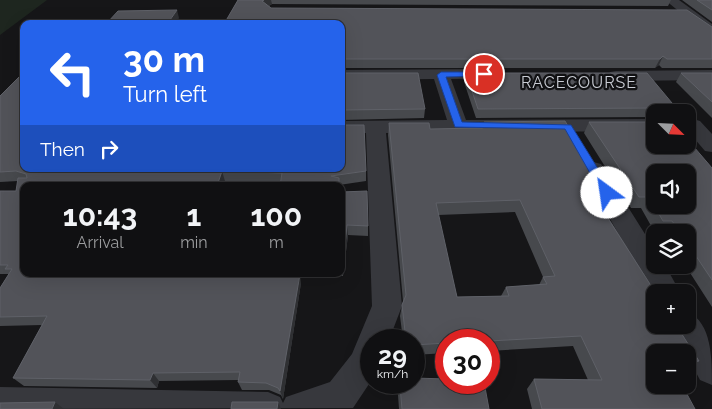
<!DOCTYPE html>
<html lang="en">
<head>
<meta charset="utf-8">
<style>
	body { margin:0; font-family:Raleway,sans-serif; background:#1e1e20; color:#f1f3f6; height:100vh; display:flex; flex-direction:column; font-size:19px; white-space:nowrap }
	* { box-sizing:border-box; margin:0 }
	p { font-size:16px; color:#9c9d9f }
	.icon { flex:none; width:28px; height:28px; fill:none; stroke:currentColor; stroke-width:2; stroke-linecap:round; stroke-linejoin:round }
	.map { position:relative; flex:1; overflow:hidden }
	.side { position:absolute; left:20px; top:182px; width:325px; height:95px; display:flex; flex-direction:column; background:#101012; border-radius:10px; box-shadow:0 5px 20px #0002,0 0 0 1px #303032 }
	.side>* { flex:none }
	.hud { position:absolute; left:20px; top:20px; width:325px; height:152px; border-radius:10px; box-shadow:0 5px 20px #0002,0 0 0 1px #303032; background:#2563eb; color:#fff; overflow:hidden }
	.needle { width:32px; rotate:114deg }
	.controls { position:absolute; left:646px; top:104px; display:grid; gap:10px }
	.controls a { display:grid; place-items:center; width:50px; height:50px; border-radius:10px; background:#101012; box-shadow:0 5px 20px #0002,0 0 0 1px #303032; font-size:25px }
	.speed { position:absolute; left:360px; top:329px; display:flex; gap:10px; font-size:25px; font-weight:700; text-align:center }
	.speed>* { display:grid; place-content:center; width:65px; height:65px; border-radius:50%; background:#101012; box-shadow:0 5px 20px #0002,0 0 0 1px #303032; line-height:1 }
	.speed small { font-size:12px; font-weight:400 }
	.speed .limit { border:8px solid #d22; background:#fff; color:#111 }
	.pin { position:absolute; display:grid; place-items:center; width:42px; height:42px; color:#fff; margin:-21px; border:2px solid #fff; border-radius:50%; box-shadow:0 1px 5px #0007 }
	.me { position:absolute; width:55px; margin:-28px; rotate:329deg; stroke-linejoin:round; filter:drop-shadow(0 0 4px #0008) }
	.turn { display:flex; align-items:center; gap:18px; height:105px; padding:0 20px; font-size:22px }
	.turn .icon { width:65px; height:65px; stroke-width:2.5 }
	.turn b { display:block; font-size:35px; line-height:42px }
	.then { display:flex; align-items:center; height:48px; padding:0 20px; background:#0003; gap:10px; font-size:19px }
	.eta { display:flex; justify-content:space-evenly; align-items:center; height:85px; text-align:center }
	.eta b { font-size:30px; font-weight:700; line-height:35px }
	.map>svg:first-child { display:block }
	.green { fill:#1e261f }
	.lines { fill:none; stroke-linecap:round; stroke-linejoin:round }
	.street { fill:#37383d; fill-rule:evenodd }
	.wall { fill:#47494d; fill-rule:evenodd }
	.shaded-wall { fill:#2f3033 }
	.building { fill:#525359; stroke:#5f6168; fill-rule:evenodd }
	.route { fill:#2563eb; stroke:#184099 }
	.labels { text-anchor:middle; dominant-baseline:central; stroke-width:4.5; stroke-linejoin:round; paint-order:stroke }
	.far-quarter-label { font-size:16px; letter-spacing:1px; fill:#c9ccd4; stroke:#111113 }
</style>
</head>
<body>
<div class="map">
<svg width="712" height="409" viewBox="0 0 712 409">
	<rect width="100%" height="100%" fill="#161618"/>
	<path class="green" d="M0 0H47L0 35Z"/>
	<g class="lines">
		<path class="street" d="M665 0H679L712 24V35L707 34Z
			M498 69 504 70 506 74 504 78 451 79 466 120 655 119V131L386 133 402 306 389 340H371V381L353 408 0 409V387L268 392 280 397 283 403 286 397 330 382 352 354 372 306 366 133H341V121L447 120 434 79 341 80V70Z
			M712 70V80L616 81 610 80 608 76 610 72 616 71Z
			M693 119 700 121 712 134V152L705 151 688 131V121Z
			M593 162 601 164 655 250V265H665L680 292H655V299L582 169 585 164Z
			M688 312C712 323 712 359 712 385L700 380 671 325H688Z"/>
	</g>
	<path class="wall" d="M238 0H671L668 6 272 4 269 6 271 8 687 10 712 27V68H662L659 65 655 68H341V24H224Z
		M682 0H712V22Z
		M341 73 425 109 424 118 341 120Z
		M466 73 677 109 675 112H655V117L476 118 464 82Z
		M681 73H712V118L676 82Z
		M0 96 24 169 366 171V181L339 185 225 181 24 186 147 276 301 283 283 399 281 395 269 390H242L238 382V380L159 381 157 388 24 386 13 378 42 325 0 326V288L9 274H0V191H16L18 181 0 182Z
		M484 122 610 197 603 209 699 361 688 369V352H655L695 409H532L527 389 534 379 588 380 573 346 489 351V340H446V353L414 355V340H403L400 316 402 305 403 301 388 135 389 123 430 129 482 128ZM515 212 543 277 539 285 506 287 501 296 457 297 438 215Z
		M589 122 712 168V307L685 265H688V232H664L654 231 641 208H631L584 133Z
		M341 192 368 226V236L348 235 343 276 311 275V274H341Z
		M404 382H414L489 409H399L398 395 400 386H403Z"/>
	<path class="shaded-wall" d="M264 0H271L272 4 263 9 262 1Z
		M177 10 179 18 176 24H168Z
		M663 56 659 65 655 68 660 59Z
		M222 171 225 181 224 186H217Z
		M347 225 348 235 343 276V267Z
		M138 274H148L143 285 137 276Z
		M300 274 301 283 283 399 280 391Z
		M153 373 159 381 157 388 150 380Z
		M55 402 64 409H52Z
		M278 402 281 409H277Z"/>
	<path class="building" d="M238 0H264L262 1 271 8 687 10 712 27V59H667L663 56 660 59H341V24H224Z
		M697 0H712V10Z
		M177 10 168 23 169 24H80L107 23 118 11Z
		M24 72V169H341V125H364L366 171 331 176 339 178V186H280L282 173 222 171 217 186H24V274H138L137 276H190L191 274H300L280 391 278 388 266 383 238 382 240 372 153 373 150 380 13 378 47 316 0 317V288L12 269H5L8 265H0V191H16L18 178H27L26 174 16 171 0 172V96Z
		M341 73H418L425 109 341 110Z
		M466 73H647L677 109 661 108 478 109Z
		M681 73H712V102Z
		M565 121 610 197 595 198 655 292V325H676L699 361 688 362V352H655V385H682L695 409H542L534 379 602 380 581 336 489 341 446 340V343L414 345V340H406L402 305 406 295 389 123H429L430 129 482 128 486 127 484 122ZM520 200 555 276 543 277 547 284 506 287 509 296 457 297 436 203Z
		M589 122H655V145H688V140L712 168V280L688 244V232H680L672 221H663L649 197H639ZM655 172H688V205H655Z
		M367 191 368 226 347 225 343 267H341V192Z
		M414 378 446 379V382H484L489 409H402L400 386H406V382H414Z
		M55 402 52 409H0V403Z
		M232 402H278L277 409H231Z"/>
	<path class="route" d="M484 72 489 74 487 76 446 77 462 122 571 125 613 193 611 196H603L565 129 455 127 437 75 441 72Z"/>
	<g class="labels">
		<g class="far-quarter-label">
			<text x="579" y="82">RACECOURSE</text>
		</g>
	</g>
</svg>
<div class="controls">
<a><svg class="needle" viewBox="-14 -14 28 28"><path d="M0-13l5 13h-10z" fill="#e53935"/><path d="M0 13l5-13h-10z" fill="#9c9d9f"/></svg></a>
<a><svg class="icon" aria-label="sound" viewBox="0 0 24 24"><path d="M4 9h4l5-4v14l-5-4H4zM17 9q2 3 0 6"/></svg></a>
<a><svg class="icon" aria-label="layers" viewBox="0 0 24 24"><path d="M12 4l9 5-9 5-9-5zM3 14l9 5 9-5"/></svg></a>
<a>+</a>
<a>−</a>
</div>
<div class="speed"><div>29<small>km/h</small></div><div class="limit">30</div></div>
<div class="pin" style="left:484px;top:74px;background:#d93025"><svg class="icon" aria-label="arrive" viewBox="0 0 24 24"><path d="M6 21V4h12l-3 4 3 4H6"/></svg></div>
<svg class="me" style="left:607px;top:193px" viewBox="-20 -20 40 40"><circle r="19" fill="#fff"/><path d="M0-13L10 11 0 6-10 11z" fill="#2563eb"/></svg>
<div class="hud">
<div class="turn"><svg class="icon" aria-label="left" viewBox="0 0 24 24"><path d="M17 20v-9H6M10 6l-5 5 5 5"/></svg><div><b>30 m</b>Turn left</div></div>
<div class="then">Then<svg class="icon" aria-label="right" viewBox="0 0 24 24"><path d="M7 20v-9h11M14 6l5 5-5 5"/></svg></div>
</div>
<section class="side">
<div class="eta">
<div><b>10:43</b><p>Arrival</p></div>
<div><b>1</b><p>min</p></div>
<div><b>100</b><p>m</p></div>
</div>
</section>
</div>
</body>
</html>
